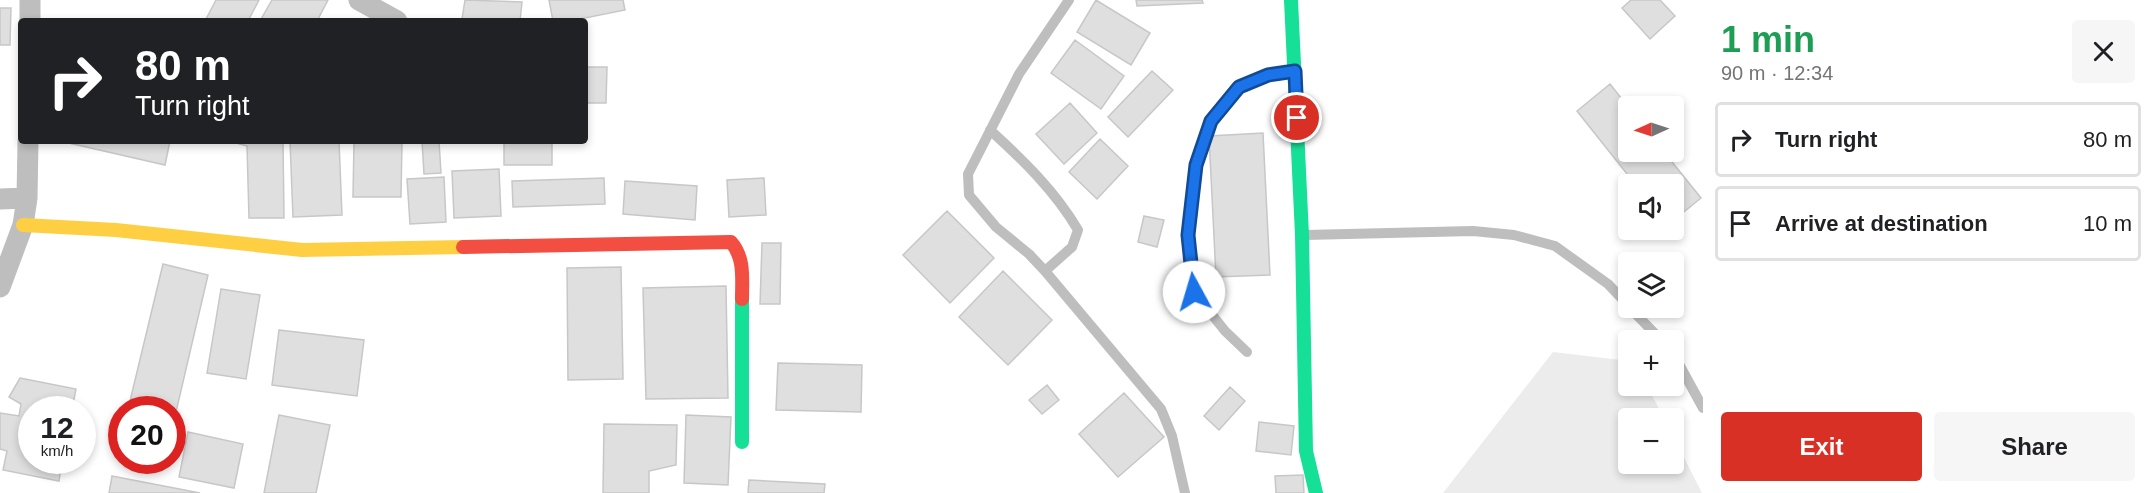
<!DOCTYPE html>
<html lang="en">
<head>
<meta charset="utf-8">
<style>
	body { margin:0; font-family:Helvetica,sans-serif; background:#f6f6f6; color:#202124; height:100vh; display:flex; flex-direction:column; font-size:22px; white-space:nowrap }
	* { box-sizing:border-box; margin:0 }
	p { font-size:20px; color:#757577 }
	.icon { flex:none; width:33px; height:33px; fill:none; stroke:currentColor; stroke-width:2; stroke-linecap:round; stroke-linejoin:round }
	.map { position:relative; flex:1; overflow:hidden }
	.side { display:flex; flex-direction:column; background:#fff; width:450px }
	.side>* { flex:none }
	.top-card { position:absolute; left:18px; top:18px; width:570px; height:126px; border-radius:6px; box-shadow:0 3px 9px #0003; background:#202124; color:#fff; overflow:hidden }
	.needle { width:39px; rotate:267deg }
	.controls { position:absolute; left:1618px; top:96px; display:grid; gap:12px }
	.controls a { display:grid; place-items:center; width:66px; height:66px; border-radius:6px; background:#fff; box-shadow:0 3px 9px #0003; font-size:30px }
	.speed { position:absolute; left:18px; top:396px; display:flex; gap:12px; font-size:30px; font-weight:700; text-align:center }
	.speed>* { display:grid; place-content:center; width:78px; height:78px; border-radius:50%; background:#fff; box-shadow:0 3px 9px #0003; line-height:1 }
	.speed small { font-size:15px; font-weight:400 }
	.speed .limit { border:9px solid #d22; background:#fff; color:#111 }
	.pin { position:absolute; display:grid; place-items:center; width:51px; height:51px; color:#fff; margin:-26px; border:3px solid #fff; border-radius:50%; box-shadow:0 2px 6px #0007 }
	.me { position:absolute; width:66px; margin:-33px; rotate:354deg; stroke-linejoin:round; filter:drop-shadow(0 0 4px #0008) }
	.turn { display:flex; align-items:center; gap:21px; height:126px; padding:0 18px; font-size:27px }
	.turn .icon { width:78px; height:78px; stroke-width:2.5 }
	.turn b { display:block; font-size:42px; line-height:51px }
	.round { display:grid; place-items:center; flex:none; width:63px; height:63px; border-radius:6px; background:#f6f6f6 }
	.head { display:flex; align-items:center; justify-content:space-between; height:102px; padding:0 18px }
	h1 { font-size:36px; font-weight:800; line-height:45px; color:#1e9e55 }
	.primary-button { display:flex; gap:12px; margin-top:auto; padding:12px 18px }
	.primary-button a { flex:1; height:69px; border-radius:6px; background:#d93025; color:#fff; font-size:24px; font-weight:800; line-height:69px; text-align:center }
	.primary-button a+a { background:#f6f6f6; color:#202124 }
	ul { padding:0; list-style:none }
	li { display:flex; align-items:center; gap:18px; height:75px; margin:0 12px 9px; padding:0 6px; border:3px solid #e0e0e0; border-radius:6px }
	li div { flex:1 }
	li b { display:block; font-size:22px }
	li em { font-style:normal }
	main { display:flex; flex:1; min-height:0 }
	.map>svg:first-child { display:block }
	.green { fill:#ececec }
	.building { fill:#dfdfdf; stroke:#c7c7c7; stroke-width:1.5 }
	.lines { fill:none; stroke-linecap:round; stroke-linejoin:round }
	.lane { stroke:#bebebe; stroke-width:10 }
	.street { stroke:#bebebe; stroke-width:21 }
	.fast { stroke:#16e098; stroke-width:14 }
	.slow { stroke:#ffcf43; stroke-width:14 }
	.jam { stroke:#f24e42; stroke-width:14 }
	.route-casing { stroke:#114b97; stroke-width:15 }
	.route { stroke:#1a73e8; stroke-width:10 }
</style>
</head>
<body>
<main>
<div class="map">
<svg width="1703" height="493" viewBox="0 0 1703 493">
	<rect width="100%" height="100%" fill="#fff"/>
	<path class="green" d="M1553 352 1629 361V386H1647L1664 418H1629V464H1674V438L1702 493H1443Z"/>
	<path class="building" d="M216 0H259L248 21H205Z
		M272 0H328L317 21H260Z
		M465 0 522 2 520 21H479L462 19Z
		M549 0H623L625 10 570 21H553Z
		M1096 0 1150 33 1131 65 1077 32Z
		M1136 0H1202L1203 3 1137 6Z
		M1631 0H1660L1675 16 1650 39 1622 8Z
		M0 8H11L10 45H0Z
		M1075 40 1124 76 1101 109 1051 73Z
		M585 67H607L606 103H585Z
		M1152 71 1173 90 1128 137 1108 117Z
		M1610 84 1629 108V152H1664L1701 198 1674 220V184H1635L1577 111Z
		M1070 103 1097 133 1064 164 1036 134Z
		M1263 133 1270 275 1216 277 1209 136Z
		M1100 139 1128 166 1097 199 1069 172Z
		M60 141H170L165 165Z
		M229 141H283L284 218H249L247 146Z
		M290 141H339L342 215 293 217Z
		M354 141H402L401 197H353Z
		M422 141H439L441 173 424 174Z
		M504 141H552V165H504Z
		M499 169 501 216 454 218 452 171Z
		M444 177 446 222 410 224 407 179Z
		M604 178 605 204 513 207 512 181Z
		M764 178 766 215 729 217 727 180Z
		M625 181 697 186 695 220 623 214Z
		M947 211 994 258 950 303 903 255Z
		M1144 216 1164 220 1157 247 1138 242Z
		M762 243H781L780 304H760Z
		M163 264 208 275 176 412 172 410 130 401Z
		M621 267 623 379 568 380 567 268Z
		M1003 271 1052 320 1008 365 959 317Z
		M726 286 728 398 646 399 643 288Z
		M221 289 260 295 246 379 207 373Z
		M279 330 364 340 357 396 272 385Z
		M778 363 862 365 861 412 776 410Z
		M20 378 76 389 72 410H32V460H62L59 481 3 470 7 451 0 449V413L19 416 21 404 9 397Z
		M1047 385 1059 400 1042 414 1029 400Z
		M1230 387 1245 401 1219 430 1204 416Z
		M1124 393 1164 437 1118 477 1079 434Z
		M279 415 330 425 316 493H264Z
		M686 415 731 417 728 485 684 483Z
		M1259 422 1294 426 1291 455 1256 451Z
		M604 424 677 425 676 465 649 471V493H603Z
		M188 432 243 444 234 488 179 477Z
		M1303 475 1304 493H1276L1275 476Z
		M112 476 200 493H109Z
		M749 480 825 484 824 493H748Z"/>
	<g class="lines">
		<path class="lane" d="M1069 0 1019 74 968 174 969 195 996 227 1029 254 1045 271 1161 409 1172 436 1185 493
			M990 130C1023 160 1055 191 1078 230L1072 247 1045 271
			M1305 235 1473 231 1514 235 1555 246 1608 284 1629 306
			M1630 308 1661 340
			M1247 352 1225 331 1194 292 1188 235 1196 165 1211 121 1239 87 1268 75 1291 72
			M1674 355 1703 408"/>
		<path class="street" d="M359 0 397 21
			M30 21V0
			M0 199 27 198
			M0 287 23 225 27 198 28 141"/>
		<path class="fast" d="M1291 0 1302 235 1306 451 1316 493
			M742 299V442"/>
		<path class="slow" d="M23 225 116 230 302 250 463 247"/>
		<path class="jam" d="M463 247 731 242C745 258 742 279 742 299"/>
	</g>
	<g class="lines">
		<defs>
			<path id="route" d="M1194 292 1188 235 1196 165 1211 121 1239 87 1268 75 1295 71 1297 118"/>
		</defs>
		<use href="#route" class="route-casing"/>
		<use href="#route" class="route"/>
	</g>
</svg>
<div class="controls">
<a><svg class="needle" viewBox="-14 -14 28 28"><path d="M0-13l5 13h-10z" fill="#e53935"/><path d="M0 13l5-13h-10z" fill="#757577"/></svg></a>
<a><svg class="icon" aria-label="sound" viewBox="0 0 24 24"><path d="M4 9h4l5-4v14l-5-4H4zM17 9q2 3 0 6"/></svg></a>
<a><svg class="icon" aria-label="layers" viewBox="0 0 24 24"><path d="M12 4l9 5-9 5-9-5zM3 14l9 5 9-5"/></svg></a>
<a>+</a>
<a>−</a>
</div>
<div class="speed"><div>12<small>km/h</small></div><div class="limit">20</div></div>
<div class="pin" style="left:1297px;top:118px;background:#d93025"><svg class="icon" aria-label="arrive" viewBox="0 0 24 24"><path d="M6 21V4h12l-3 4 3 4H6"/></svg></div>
<svg class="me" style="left:1194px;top:292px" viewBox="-20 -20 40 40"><circle r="19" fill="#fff"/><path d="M0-13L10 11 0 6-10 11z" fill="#1a73e8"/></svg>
<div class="top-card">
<div class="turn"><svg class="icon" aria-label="right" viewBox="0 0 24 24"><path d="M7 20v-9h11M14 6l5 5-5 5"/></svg><div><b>80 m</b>Turn right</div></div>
</div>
</div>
<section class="side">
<div class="head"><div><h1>1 min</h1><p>90 m · 12:34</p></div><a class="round"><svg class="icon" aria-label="close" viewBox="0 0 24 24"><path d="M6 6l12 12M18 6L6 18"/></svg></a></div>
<ul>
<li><svg class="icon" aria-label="right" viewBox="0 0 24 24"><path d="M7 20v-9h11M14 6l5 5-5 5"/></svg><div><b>Turn right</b></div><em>80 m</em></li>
<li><svg class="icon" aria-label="arrive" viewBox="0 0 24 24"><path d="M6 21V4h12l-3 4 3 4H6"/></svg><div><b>Arrive at destination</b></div><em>10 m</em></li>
</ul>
<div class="primary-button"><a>Exit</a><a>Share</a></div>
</section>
</main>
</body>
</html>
